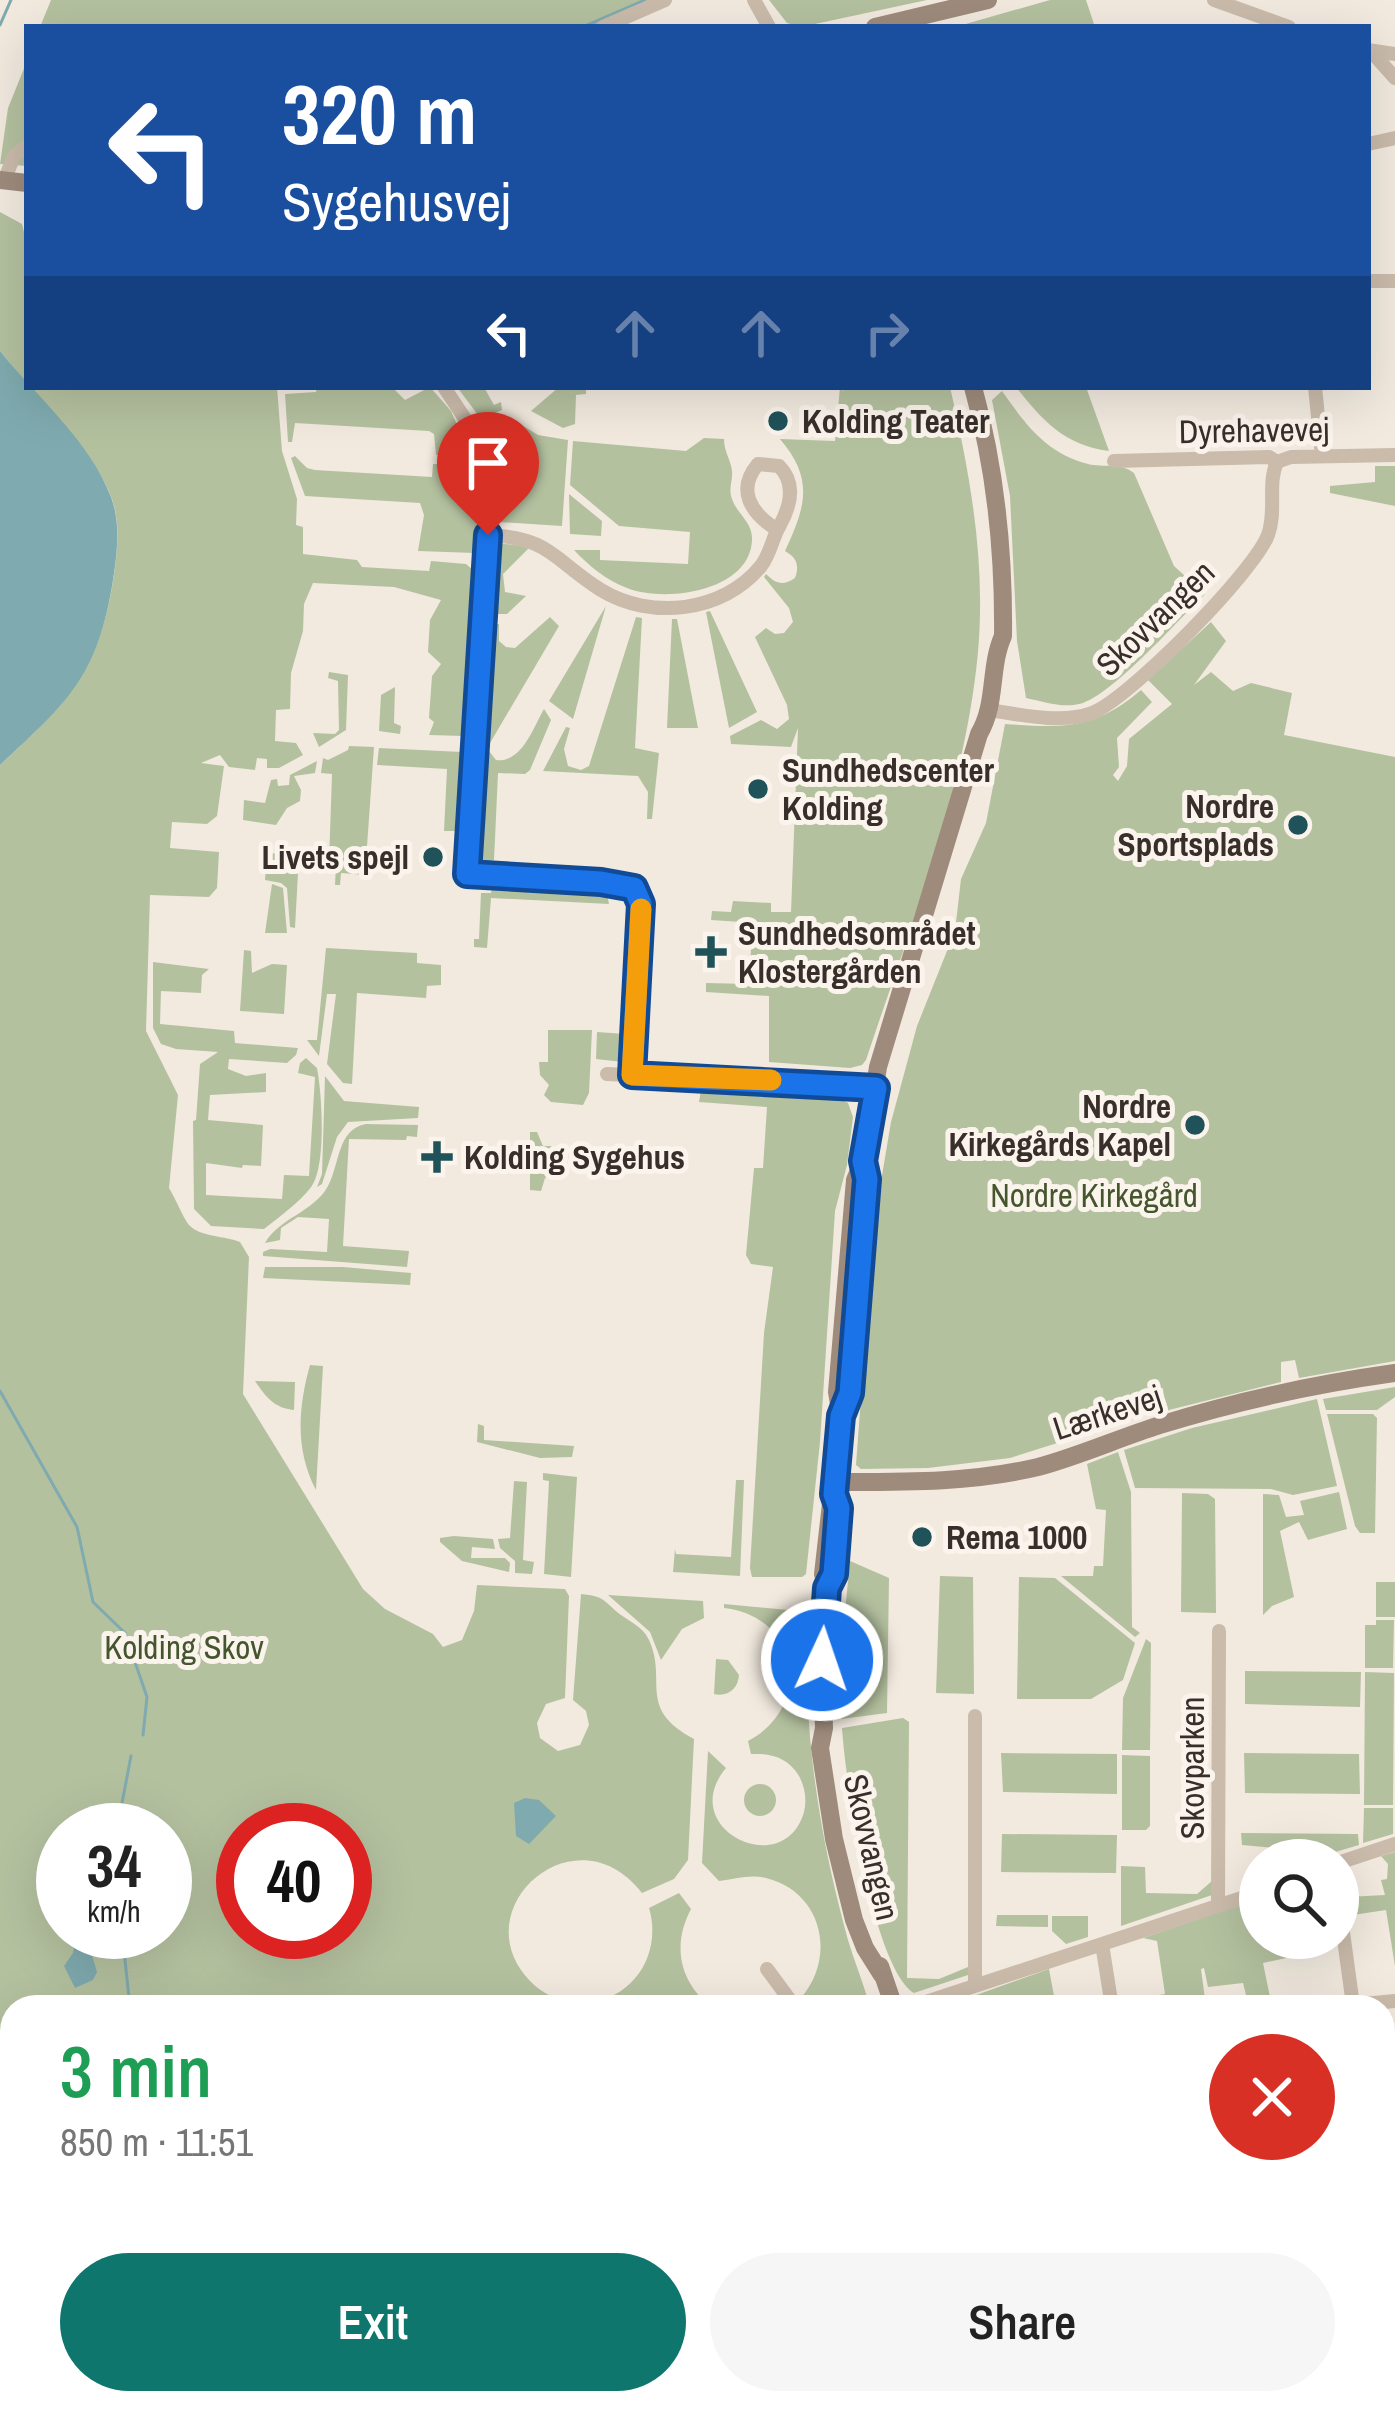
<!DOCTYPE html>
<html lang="en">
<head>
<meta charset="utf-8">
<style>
	body { margin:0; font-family:"Archivo Narrow",sans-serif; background:#f6f6f6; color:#222; height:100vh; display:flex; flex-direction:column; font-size:45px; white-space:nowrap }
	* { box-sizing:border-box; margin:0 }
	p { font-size:39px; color:#767676 }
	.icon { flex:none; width:66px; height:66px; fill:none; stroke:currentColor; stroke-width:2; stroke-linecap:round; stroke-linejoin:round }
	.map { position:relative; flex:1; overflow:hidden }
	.details { position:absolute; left:0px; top:1995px; width:1395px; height:420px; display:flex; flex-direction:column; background:#fff; border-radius:36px 36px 0 0; box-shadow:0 12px 48px #0002 }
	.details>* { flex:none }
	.guide { position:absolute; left:24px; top:24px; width:1347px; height:366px; border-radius:0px; box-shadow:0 12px 48px #0002; background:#1a4fa0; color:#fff; overflow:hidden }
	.tools { position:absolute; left:1239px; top:1839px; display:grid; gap:24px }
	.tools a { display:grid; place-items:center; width:120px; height:120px; border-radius:50%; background:#fff; box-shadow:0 12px 48px #0002; font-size:60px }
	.speed { position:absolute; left:36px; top:1803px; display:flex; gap:24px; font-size:60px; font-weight:700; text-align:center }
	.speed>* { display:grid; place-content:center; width:156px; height:156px; border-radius:50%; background:#fff; box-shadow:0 12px 48px #0002; line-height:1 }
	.speed small { font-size:30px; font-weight:400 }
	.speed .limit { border:18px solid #d22; background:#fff; color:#111 }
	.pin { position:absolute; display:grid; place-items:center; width:102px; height:102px; color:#fff; margin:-123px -51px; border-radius:50% 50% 50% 0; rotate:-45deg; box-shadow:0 0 12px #0007 }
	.pin .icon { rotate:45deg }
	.me { position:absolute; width:132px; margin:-66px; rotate:3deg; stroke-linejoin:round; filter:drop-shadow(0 0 9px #0008) }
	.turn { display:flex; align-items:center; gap:42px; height:252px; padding:0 60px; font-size:54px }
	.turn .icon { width:156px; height:156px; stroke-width:2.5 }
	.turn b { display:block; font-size:84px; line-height:102px }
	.lanes { display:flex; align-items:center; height:114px; padding:0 60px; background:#0003; justify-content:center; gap:60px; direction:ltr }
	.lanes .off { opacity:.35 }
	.round { display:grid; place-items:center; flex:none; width:126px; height:126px; border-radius:63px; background:#f6f6f6 }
	.headline { display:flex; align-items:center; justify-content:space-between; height:204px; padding:0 60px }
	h1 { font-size:72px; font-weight:600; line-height:90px; color:#1e9e55 }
	.button { display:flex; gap:24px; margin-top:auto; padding:24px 60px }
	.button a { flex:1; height:138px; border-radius:72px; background:#0f766e; color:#fff; font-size:48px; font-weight:600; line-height:138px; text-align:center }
	.button a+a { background:#f6f6f6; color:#222 }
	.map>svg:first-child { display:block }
	.green { fill:#b4c19f; fill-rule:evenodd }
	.water { fill:#7faaaf }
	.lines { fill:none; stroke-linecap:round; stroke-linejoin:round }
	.stream { stroke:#7faaaf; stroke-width:3 }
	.street { stroke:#cabbab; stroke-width:14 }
	.secondary { stroke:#9e8b7c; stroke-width:18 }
	.route-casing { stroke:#114b97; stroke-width:30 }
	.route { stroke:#1a73e8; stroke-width:21 }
	.slow { stroke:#f59e0b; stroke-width:21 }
	.poi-dot { fill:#205259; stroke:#faf4ec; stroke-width:4.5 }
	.labels { text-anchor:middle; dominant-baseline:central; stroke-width:10; stroke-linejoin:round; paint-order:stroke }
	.poi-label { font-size:33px; font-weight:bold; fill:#382f2a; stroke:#faf4ec; text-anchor:start }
	.street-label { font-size:33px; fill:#382f2a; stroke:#faf4ec }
	.park-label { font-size:33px; fill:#45562e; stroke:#faf4ec }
</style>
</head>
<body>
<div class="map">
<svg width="1395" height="2415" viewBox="0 0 1395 2415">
	<rect width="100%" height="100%" fill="#f2eadf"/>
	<path class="green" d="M51 0H655L591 27H40Z
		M769 0H927L801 27 787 23Z
		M1050 0H1086L1095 27H955Z
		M27 61V166L0 164 8 108Z
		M0 212 22 224 27 244V384L0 351Z
		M30 387H277L282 451 297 499 296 525 303 527V554L357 560 362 567 429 571 431 561 466 564 473 570 463 736 429 735 434 722 429 718 432 676 441 664 428 652 430 620 441 600 394 587 313 583 304 604 303 631 291 673 290 709 276 710 275 741 296 743 303 755 279 768H267V759L257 758 255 770 229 767 220 755 201 763 224 766 217 816 207 824 172 822 170 848 219 852 217 888 209 897 150 895 146 1031 178 1095 169 1188C176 1199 183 1218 189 1225 200 1237 226 1236 240 1242L249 1257 243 1394 363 1589 385 1609 433 1634 443 1647 462 1640 474 1611 477 1585 565 1589 569 1596 565 1698 546 1704 537 1723 540 1738 558 1751 580 1745 589 1725 586 1711 573 1700 581 1594C605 1596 603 1601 621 1615 632 1623 643 1627 649 1640 668 1681 636 1708 694 1739L688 1860 674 1879 642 1893C576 1807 461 1909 530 1981 545 1997 567 2004 588 2002 636 1998 662 1951 649 1908L679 1893 691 1909C672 1945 679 1981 711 2007H12V2403H1383V2243L1395 2242V2415H1213L1212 2411 1211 2415H0V765C66 704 98 674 113 581 117 555 121 524 112 499 96 456 59 421 30 387ZM63 1830H165V1932H63ZM243 1830H345V1932H243Z
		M317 387H392L405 400 430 387 451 411 469 452 436 455 434 434 429 431 295 423 292 442H288L285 394 316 392Z
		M457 387H484L494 405 501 402 502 410 481 419Z
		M559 387H586V394L576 395 575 424 563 428 531 411Z
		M840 387 843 391 844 387H950C970 474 986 561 978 652 965 792 910 927 866 1060L862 1065 850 1068 769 1062V996L706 992V983L749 984 751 949 755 948 756 923 711 920 712 911 731 912 733 901 771 903V912H791L798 728 791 747 731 744 730 736 761 720 777 729 789 719 787 705 755 637 766 628 775 634 784 633 793 622 789 608 764 577 766 574C776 584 783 586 795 578 800 565 796 557 785 551 806 506 814 479 780 439L835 441Z
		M1016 387H1086L1109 451C1064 445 1043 421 1016 387Z
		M1002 391C1026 425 1046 453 1088 464 1104 468 1120 462 1134 473L1174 566 1205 594C1177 621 1117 690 1083 703 1064 709 1045 702 1026 698L1017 641 1010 496 992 400Z
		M520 424 538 435 568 440 562 526 499 522 498 482 489 445Z
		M704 438 724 439C724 452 731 460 732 471 733 481 728 488 732 499 737 514 753 522 752 540 750 592 664 603 627 588 606 580 589 566 574 550H600V560L688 564 690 532 619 526 570 485 573 441 686 451Z
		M295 456 307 468 315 470 432 477 433 464H473L478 510 475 553 418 551 424 515 420 503 305 496 291 458Z
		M1375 466H1395V506L1330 493V486L1375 482Z
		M569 494 602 521 601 536 570 534Z
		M497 543 530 547 503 574 505 592 526 596 507 614H493Z
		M606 606 573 719 549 701Z
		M710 611 757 712 729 728 706 612Z
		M550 617 559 626 490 743H485L493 624H499V641L506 647 515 648Z
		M636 617 642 618 635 748 659 753 652 819H647L648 792 638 776 543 771 566 727 570 728 564 749 568 766 581 770 589 766Z
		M672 619H677L698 728H667Z
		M1211 622 1226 641 1194 685 1211 672 1233 691 1251 683 1292 693 1284 735 1395 757V1361L1299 1378 1295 1360 1281 1362V1382L1165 1411 1163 1388 1145 1394 1140 1417 1010 1458 928 1468 861 1469 856 1465 874 1223 891 1122 917 1026 955 931 961 879 986 823 1005 724C1064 728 1094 730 1141 690L1152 702 1117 738 1119 767 1113 775 1118 781 1127 766 1129 739 1172 704 1148 680Z
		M329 672 348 675 346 730 319 747 313 733 335 734 339 730 338 681 328 678Z
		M395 687 394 723 401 726 400 734 379 731 381 695Z
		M544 709 551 720 530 770 525 774 498 773 494 860 482 865 485 751H489L496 760C522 763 533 728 544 709Z
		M349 746 374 747 365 875 341 873 340 885H335L336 864 329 863 332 774 321 773 323 758 328 760 348 750Z
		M379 748 462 752 456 831H444L447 769 377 765Z
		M317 761 315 773 294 776 301 790 300 801 287 808 276 825 243 820 244 800 265 803 271 780 277 779 278 786 289 785 290 775Z
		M267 853 299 855 295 928 290 927 287 888 281 883 265 880Z
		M272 884 283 888 287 933H265Z
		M492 887 607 894 609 904 491 898 487 948 474 947V939H479L481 893H491Z
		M326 948 417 953V963L441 965V985L427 986 426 998 357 993 352 1084 343 1083 327 1064 336 994H327L319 1056 307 1040H317Z
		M244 950 251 951 252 973 272 964 287 965 284 1014 240 1011Z
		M153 962 209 969 202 975 201 993 161 991 160 1024 234 1031 235 1043 298 1048 296 1055 287 1063 229 1059 228 1069 246 1076 266 1073V1092L210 1095 208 1120 263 1125 261 1166 243 1165 242 1168 206 1163V1195L282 1199 284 1175 309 1176 315 1077 298 1073 300 1063 306 1058 317 1068C322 1094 326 1161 313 1184 305 1198 277 1219 264 1229L211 1226 194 1209 193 1121 196 1120 200 1064 218 1052 176 1049 161 1044 153 1028Z
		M548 1030H592L589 1093 583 1105 551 1102 544 1095 549 1085 540 1075 539 1062H548Z
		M597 1032 625 1034 623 1062 596 1059Z
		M325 1076 344 1101 419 1107 418 1118 348 1122 337 1137 322 1184 317 1187 322 1174Z
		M708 1087 838 1098 848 1103 853 1117 847 1165 835 1211 820 1442 806 1574 802 1577H752L750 1568 764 1333 773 1267 751 1264 746 1255 754 1168H763L767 1107 699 1102 701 1090Z
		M366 1124 418 1125 417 1137 407 1136 406 1140 349 1139 343 1246 409 1251 407 1267 263 1256V1252L270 1249 327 1252 329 1219 298 1217 281 1228 280 1240 265 1243C279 1218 314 1212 328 1186 340 1164 337 1129 366 1124Z
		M530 1132H537L543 1146H551L558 1166 552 1175 545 1178 541 1191 530 1190Z
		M265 1267H343L411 1273 410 1285 263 1278Z
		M310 1365 323 1366 316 1490C295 1450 298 1408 310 1365Z
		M255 1381 295 1382 294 1410C274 1408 266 1397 255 1381Z
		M1395 1387V1397L1377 1410H1326L1323 1399Z
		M1317 1399 1337 1486 1293 1495 1271 1489 1135 1488 1124 1450 1192 1428Z
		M1327 1414H1373L1377 1418 1375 1533H1360L1355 1526Z
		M478 1424 484 1426V1440L574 1446 572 1457 540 1458 477 1442Z
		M1118 1452 1131 1492 1132 1627 1140 1633 1135 1637 1061 1576H1093L1094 1566H1103L1106 1510 1096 1509 1087 1464Z
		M543 1473 577 1477 571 1577 544 1574 549 1481 543 1480Z
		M736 1480H744L740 1576 673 1572 675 1549 676 1554 731 1557Z
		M514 1481 527 1482 523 1560 534 1562 532 1574 515 1573V1561L500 1548 498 1539 510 1538Z
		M1339 1492 1347 1529 1308 1540 1299 1522 1280 1531 1294 1597 1272 1606 1263 1615V1494L1279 1495 1286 1517 1304 1515 1300 1501Z
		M1182 1493 1208 1494 1215 1499 1216 1613 1181 1612Z
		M454 1536 493 1539 495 1549 472 1547 471 1558H505L510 1563 509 1572 462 1561 440 1542V1538Z
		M850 1561 889 1578 887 1713 841 1719 840 1663Z
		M940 1576 973 1577 974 1694 936 1693Z
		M1019 1577 1055 1578 1135 1643 1123 1680 1091 1699H1017Z
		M1376 1582H1395V1617H1376Z
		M608 1595 703 1601 704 1618 682 1629 661 1660 650 1632Z
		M724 1604 808 1612C802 1721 817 1824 845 1929 851 1953 861 1976 868 2000L865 2007H806L800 1999C837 1958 823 1892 766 1878 750 1874 735 1879 719 1881L702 1863 708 1751 726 1768C675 1829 784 1882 804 1812 807 1800 805 1787 799 1776 788 1758 771 1753 751 1754L748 1741C814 1706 799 1616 724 1608Z
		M1376 1620H1394L1393 1668H1365V1625H1376Z
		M1146 1639 1151 1643 1150 1750H1122L1123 1698Z
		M716 1659 728 1660 739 1675C738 1689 728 1697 714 1694Z
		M1245 1671 1361 1672 1360 1707 1245 1704Z
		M1365 1672 1394 1673 1393 1805H1364Z
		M903 1718 909 1722 907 1978 939 1979 968 1967 971 1974 914 1993C873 1968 845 1778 842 1728Z
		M1001 1753 1117 1754V1794L1003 1792Z
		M1244 1753 1359 1754 1360 1794 1245 1793Z
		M1122 1755 1150 1756V1826L1146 1830H1122Z
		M744 1800a16 16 0 1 1 32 0a16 16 0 1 1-32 0Z
		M1364 1808H1393V1834L1363 1843Z
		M1241 1833 1358 1834 1359 1845 1308 1860 1298 1850 1242 1845Z
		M1002 1834 1117 1835 1116 1873 1001 1872Z
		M1395 1852V1966L1386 1910 1346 1916 1347 1897 1385 1895 1381 1880 1387 1879 1388 1864 1381 1856Z
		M1121 1866 1145 1867 1146 1893 1197 1894 1212 1881V1895L1121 1926Z
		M1260 1898V1938H1289L1291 1957 1263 1963 1270 1997 1283 1996 1285 2006 1249 2007 1243 1983 1208 1987 1204 1968 1201 1969 1205 1999 1118 2007 1117 2002 1165 1994 1157 1941 1143 1938Z
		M997 1915H1048V1927L996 1926Z
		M1052 1916H1088V1937L1066 1944 1052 1931Z
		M1049 1969 1056 2007H943Z"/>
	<path class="water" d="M0 351C36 396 90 441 111 497 121 523 117 554 113 580 98 676 68 702 0 765Z
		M525 1798 539 1800 556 1816 529 1844 516 1836 514 1803Z
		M77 1932H97L89 1945 97 1972 93 1980 75 1988 64 1966 73 1953Z"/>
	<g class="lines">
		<path class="stream" d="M0 25 11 0
			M583 27 645 0
			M0 1391 77 1527 93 1602 125 1633 147 1697 143 1735
			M122 1830V1803L131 1756
			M122 1932 130 2007
			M234 2403 236 2415
			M267 2403 268 2415
			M280 2403 281 2415"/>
		<path class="street" d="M754 0 769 27
			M1214 0 1289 27
			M603 27 665 0
			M1368 50 1395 54
			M1370 50 1395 78
			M1368 144 1395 138
			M4 181 14 156 27 146
			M1368 281H1395
			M444 387 475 434 491 489 467 874 634 888 641 904 632 1075
			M1315 387 1322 456
			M1114 461 1269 457 1277 462 1291 457 1395 455
			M488 535C552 538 553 560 601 590 650 620 723 613 761 566 771 553 772 538 780 525 791 505 796 483 779 466L758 464C736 490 751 513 776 529
			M990 710C1021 715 1062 724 1092 713 1129 699 1254 572 1268 535 1277 511 1267 484 1277 462
			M607 1074 876 1088
			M975 1716V1985
			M1338 1863 1395 1844
			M1338 1896 1353 2005 1395 2001
			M1218 1905 1219 1631
			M1102 1944 1112 2007
			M767 1969 795 2007
			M911 2007 1260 1892
			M931 2403 928 2408 938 2415
			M1180 2403 1189 2415"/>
		<path class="secondary" d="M875 27 988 0
			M0 180 27 183
			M835 1482C903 1482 971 1483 1038 1467 1079 1456 1119 1438 1160 1425 1237 1401 1316 1384 1395 1373
			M880 1966 894 2007
			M882 1975 865 1948 854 1920 834 1839 820 1748 824 1728 822 1660 827 1588 823 1574 841 1416 837 1392 855 1180 863 1161 878 1067 979 734C997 704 989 667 1003 636 1004 550 996 470 973 387
			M1383 2220 1395 2218
			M1383 2233 1395 2231"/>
	</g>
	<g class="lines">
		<defs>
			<path id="route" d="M488 535 467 874 601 882 634 888 641 904 632 1075 876 1088 863 1161 867 1179 850 1393 841 1416 834 1494 839 1508 834 1574 827 1588 822 1660"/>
		</defs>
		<use href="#route" class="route-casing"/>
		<use href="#route" class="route"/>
		<path class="slow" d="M641 909 632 1075 771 1080"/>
	</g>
	<g class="poi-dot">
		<circle cx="778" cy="421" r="12"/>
		<circle cx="758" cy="789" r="12"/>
		<circle cx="1298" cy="825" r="12"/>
		<circle cx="433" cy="857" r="12"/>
		<path d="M705 934h12v12h12v12h-12v12h-12v-12h-12v-12h12z"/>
		<circle cx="1195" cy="1125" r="12"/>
		<path d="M431 1139h12v12h12v12h-12v12h-12v-12h-12v-12h12z"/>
		<circle cx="922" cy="1537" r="12"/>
	</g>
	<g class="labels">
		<g class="poi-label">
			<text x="802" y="421">Kolding Teater</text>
			<text x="782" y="770">Sundhedscenter<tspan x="782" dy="38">Kolding</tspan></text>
			<text x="1274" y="806" text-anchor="end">Nordre<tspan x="1274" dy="38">Sportsplads</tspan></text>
			<text x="409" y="857" text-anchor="end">Livets spejl</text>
			<text x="738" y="933">Sundhedsområdet<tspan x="738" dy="38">Klostergården</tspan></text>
			<text x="1171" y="1106" text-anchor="end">Nordre<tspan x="1171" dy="38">Kirkegårds Kapel</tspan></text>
			<text x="464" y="1157">Kolding Sygehus</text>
			<text x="946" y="1537">Rema 1000</text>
		</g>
		<g class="street-label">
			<text transform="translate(1254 430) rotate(-1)">Dyrehavevej</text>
			<text transform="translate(1155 618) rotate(-44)">Skovvangen</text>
			<text transform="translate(1107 1412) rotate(-18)">Lærkevej</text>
			<text transform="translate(1192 1768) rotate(-90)">Skovparken</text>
			<text transform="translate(872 1847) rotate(77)">Skovvangen</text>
		</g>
		<g class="park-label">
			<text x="1094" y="1195">Nordre Kirkegård</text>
			<text x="184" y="1647">Kolding Skov</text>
		</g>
	</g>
</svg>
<div class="tools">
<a><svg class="icon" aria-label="search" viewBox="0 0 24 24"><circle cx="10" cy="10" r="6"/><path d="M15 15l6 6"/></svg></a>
</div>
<div class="speed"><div>34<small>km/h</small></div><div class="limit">40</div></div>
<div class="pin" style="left:488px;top:535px;background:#d93025"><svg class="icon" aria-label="arrive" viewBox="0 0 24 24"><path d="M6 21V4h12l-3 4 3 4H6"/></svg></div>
<svg class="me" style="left:822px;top:1660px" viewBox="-20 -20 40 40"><circle r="17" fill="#1a73e8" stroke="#fff" stroke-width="3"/><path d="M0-11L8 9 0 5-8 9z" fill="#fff"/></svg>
<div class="guide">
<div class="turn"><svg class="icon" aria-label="left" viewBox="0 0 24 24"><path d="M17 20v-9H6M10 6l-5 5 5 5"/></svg><div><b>320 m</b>Sygehusvej</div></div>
<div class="lanes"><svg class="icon" aria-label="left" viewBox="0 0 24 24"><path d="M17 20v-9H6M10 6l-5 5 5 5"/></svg><svg class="icon off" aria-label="ahead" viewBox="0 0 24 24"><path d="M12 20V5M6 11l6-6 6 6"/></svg><svg class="icon off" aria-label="ahead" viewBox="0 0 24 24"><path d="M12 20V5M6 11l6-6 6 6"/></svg><svg class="icon off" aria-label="right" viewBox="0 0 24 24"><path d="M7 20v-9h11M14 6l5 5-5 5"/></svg></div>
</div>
<section class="details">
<div class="headline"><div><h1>3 min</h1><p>850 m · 11:51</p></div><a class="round" style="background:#d93025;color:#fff"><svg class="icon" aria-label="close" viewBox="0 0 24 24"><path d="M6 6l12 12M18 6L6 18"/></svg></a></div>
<div class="button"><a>Exit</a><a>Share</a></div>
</section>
</div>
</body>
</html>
